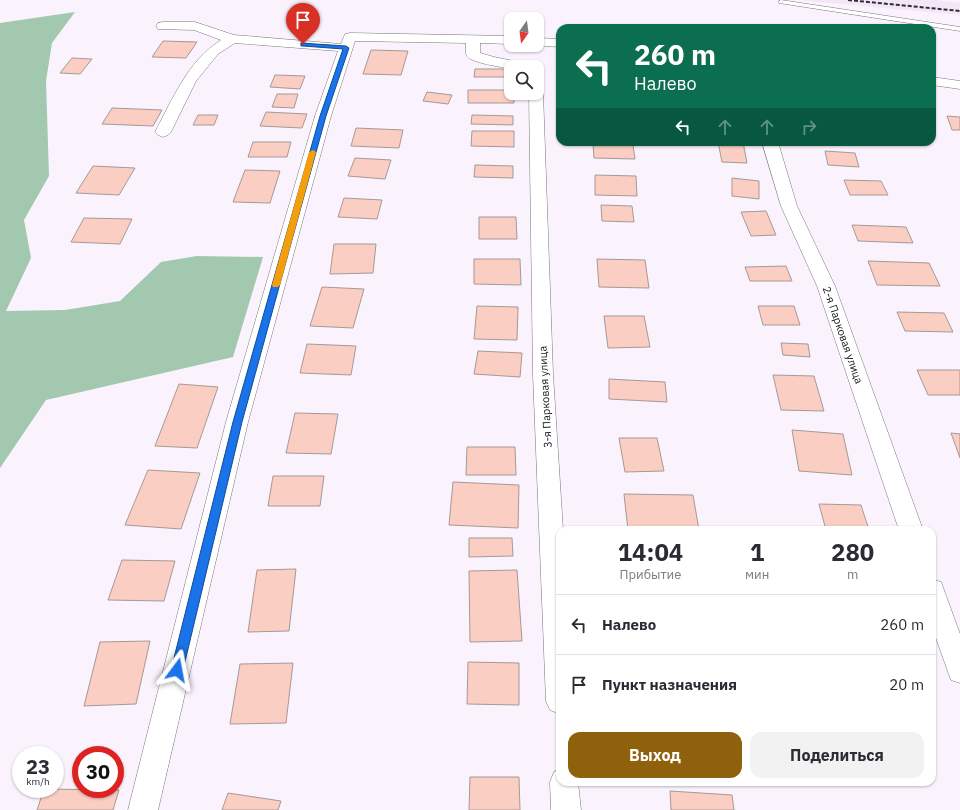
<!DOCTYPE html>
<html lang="ru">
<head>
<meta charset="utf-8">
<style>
	body { margin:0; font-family:"IBM Plex Sans",sans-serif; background:#f2f2f3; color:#2b2b33; height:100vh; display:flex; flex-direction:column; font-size:15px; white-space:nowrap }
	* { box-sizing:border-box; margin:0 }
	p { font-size:13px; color:#7c7c81 }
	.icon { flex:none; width:22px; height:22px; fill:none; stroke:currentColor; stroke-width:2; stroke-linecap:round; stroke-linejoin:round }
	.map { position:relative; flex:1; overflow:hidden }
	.sheet { position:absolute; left:556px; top:526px; width:380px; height:260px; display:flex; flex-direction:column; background:#fff; border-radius:12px; box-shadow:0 1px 3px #0004 }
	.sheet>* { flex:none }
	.banner { position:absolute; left:556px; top:24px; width:380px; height:122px; border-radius:12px; box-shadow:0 1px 3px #0004; background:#0b6e4f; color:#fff; overflow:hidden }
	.needle { width:26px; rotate:194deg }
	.buttons { position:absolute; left:504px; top:12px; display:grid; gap:8px }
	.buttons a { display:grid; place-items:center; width:40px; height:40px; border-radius:8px; background:#fff; box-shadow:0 1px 3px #0004; font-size:20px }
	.speed { position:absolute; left:12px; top:746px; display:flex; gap:8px; font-size:20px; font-weight:700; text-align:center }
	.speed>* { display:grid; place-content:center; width:52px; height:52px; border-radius:50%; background:#fff; box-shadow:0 1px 3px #0004; line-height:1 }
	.speed small { font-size:10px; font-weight:400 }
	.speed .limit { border:6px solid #d22; background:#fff; color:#111 }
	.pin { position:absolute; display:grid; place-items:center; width:34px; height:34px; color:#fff; margin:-41px -17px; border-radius:50% 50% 50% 0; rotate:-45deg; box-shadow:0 0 4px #0007 }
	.pin .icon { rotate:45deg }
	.me { position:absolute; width:44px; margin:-22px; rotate:13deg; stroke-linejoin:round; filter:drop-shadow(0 0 3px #0008) }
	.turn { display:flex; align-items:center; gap:14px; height:84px; padding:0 12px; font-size:18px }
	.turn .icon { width:52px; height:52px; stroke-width:2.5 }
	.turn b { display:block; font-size:28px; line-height:34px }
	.lanes { display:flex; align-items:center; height:38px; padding:0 12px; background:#0003; justify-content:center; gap:20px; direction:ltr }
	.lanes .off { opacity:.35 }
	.eta { display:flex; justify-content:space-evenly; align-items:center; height:68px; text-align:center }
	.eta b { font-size:24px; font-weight:800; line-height:28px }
	.primary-button { display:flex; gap:8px; margin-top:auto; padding:8px 12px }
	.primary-button a { flex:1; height:46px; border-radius:12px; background:#90610c; color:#fff; font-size:16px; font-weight:800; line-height:46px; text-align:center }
	.primary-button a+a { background:#f2f2f3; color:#2b2b33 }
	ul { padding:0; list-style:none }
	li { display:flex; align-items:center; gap:12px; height:60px; padding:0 12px; border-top:1px solid #e1e1e2 }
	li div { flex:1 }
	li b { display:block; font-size:15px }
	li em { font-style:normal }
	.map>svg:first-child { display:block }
	.built { fill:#f2e6f7 }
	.forest { fill:#a3c8b0 }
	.building { fill:#facec2; stroke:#a69996 }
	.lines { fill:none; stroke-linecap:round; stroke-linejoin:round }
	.lane-casing { stroke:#7a747d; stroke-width:1 }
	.street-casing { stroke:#7a747d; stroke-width:1 }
	.lane { fill:#fff; fill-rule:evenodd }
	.street { fill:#fff; fill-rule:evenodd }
	.rail { stroke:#312e32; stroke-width:2; stroke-dasharray:4 2; stroke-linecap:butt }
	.route { fill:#1a73e8; stroke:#114b97 }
	.slow { fill:#f59e0b }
	.labels { text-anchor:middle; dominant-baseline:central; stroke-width:4; stroke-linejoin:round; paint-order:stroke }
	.street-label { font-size:11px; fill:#19171a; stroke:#fff }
</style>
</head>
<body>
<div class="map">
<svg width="960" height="810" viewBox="0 0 960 810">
	<rect width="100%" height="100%" fill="#faf2fd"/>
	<path class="built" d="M798 0H936L960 3V15Z"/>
	<path class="forest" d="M75 12 52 43 46 81 49 176 24 220 31 258 6 311 65 310 120 301 161 262 197 256 263 257 233 357 46 400 0 468V23Z"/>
	<path class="building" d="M163 41 197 42 186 58 152 57Z
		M371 50 408 51 401 75 363 74Z
		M72 58 92 59 80 74 60 73Z
		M475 69H508V77H474Z
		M275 75 305 76 300 89 270 87Z
		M468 90H511V93H513L514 103H468Z
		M427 92 452 95 448 104 423 101Z
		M277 94H298L294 108 272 107Z
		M112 108 162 110 153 126 102 124Z
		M266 112 307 114 302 128 260 126Z
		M198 115H218L214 125H193Z
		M472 115 513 116V125L471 124Z
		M947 116 960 117V130H952Z
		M356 128 403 130 399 148 351 146Z
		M472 131H514V147L471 146Z
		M253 142H291L287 157H248Z
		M718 142H743L747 163 722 162Z
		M593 144 633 145 635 159 594 158Z
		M825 151 855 153 859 167 828 165Z
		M355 158 391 160 385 179 348 176Z
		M475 165 513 166V178L474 177Z
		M93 166 135 168 119 195 76 193Z
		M245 170 280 171 270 203 233 202Z
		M595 175 636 176 637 196 595 195Z
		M732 178 759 181V199L732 196Z
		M844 180 881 181 888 195H850Z
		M344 198 382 200 377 219 338 217Z
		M601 205 632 206 634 222 602 221Z
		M766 211 776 235 751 236 741 212Z
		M479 217H516L517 239H479Z
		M84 218 132 219 120 244 71 242Z
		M852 225 906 227 913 243 858 241Z
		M334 244H376L373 273 330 274Z
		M474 259H520L521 285 474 284Z
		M597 259 645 260 649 288 599 287Z
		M868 261 929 263 940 286 877 285Z
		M786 266 792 281H750L745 267Z
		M322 287 364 289 353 328 310 326Z
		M477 306 518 307 517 340 474 339Z
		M758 306H794L800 325H763Z
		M897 312 944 313 953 332 905 331Z
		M604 316H644L650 347 608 348Z
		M781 343 808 344 810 357 783 355Z
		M307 344 356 346 351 375 300 373Z
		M478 351 522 353 520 377 474 374Z
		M917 370H960V395H928Z
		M773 375 814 376 824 411 781 410Z
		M609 379 665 382 667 402 609 399Z
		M179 384 218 387 197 448 155 446Z
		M295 413 338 414 331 454 286 453Z
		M792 430 843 434 852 475 799 471Z
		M951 433 960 434V458Z
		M619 438H657L664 471 625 472Z
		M467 447H515L516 475H466Z
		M148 470 200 473 181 529 125 525Z
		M273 476H324L320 506H268Z
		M453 482 519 485 518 528 449 525Z
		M624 494 693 495 699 530H628Z
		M819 504 861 505 869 530H826Z
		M469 538H512L513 556 469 557Z
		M122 560 175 561 164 601 108 600Z
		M296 569 289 631 248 632 257 570Z
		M517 570 522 641 470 642 469 571Z
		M150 641 136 704 84 706 100 642Z
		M468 662 519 663V705L467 704Z
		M293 663 286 723 230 724 240 664Z
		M470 777H519L520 810H469Z
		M44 789 119 790 113 810H37Z
		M670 791 732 795 734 810H671Z
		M228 793 281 801 278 810H222Z"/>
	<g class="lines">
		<defs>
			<path id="lane" d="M781 0 960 27V31L779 3V1Z"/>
			<path id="street" d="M163 22H195L234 35 341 44 345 34 350 33 511 36V44L480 43V53L494 57 528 64 530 67H511V69C503 67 471 63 467 56 465 53 466 47 466 43L355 41 331 116 248 422 158 810H128L226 422 315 116 338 51 235 43 218 54 196 81 171 132 168 135 163 137 158 135 155 132C173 98 188 61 221 40L194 30 158 29 156 26 158 23Z
				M537 38 560 39V47L533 45H537Z
				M932 77 960 81V89L932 85Z
				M537 89 541 90 543 93 553 374 563 530H560V714L550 710 546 701 533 374 529 93H537Z
				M762 142H778L797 206 835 286 923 530H899L817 286 781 206Z
				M932 579 941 582 960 634V683L951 680 932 627Z
				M560 769V782H578L581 810H551L550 782 554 772Z"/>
		</defs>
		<use href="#lane" class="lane-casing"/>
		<use href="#street" class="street-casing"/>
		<use href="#lane" class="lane"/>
		<use href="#street" class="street"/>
		<path class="rail" d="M848 0 960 11"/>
	</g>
	<path class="route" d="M301 43 346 46 349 48 326 116 242 422 183 670 181 674 177 676 173 674 171 670 233 422 320 116 343 49 303 46H301Z"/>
	<path class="slow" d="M313 150 316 152 280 285 278 287H273L272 285 309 152Z"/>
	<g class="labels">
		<g class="street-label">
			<text transform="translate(843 335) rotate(71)">2-я Парковая улица</text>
			<text transform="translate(545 397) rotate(-93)">3-я Парковая улица</text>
		</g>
	</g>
</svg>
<div class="buttons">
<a><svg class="needle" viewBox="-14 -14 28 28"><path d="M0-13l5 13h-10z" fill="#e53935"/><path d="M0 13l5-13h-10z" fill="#7c7c81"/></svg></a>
<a><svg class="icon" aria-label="search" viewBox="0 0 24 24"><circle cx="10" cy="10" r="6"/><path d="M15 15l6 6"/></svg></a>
</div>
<div class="speed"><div>23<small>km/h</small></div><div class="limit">30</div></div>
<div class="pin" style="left:303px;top:44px;background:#d93025"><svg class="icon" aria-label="arrive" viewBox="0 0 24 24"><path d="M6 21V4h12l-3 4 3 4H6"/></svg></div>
<svg class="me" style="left:177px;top:670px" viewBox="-20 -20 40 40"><path d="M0-17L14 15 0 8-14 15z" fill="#1a73e8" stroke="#fff" stroke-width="4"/></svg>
<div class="banner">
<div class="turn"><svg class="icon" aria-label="left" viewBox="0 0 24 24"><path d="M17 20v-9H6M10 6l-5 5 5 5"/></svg><div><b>260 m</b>Налево</div></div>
<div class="lanes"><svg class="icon" aria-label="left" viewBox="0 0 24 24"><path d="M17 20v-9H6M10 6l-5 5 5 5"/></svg><svg class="icon off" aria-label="ahead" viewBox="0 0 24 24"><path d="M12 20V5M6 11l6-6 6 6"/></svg><svg class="icon off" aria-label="ahead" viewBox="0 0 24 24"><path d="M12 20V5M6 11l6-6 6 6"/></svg><svg class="icon off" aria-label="right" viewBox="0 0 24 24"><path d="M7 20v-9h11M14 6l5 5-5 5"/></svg></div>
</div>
<section class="sheet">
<div class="eta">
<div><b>14:04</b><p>Прибытие</p></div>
<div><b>1</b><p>мин</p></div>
<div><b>280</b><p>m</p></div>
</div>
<ul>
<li><svg class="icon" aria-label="left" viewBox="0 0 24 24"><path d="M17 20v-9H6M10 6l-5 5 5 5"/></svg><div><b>Налево</b></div><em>260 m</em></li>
<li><svg class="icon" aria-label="arrive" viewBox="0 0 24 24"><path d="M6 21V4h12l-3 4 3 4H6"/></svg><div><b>Пункт назначения</b></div><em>20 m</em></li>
</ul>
<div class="primary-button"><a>Выход</a><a>Поделиться</a></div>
</section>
</div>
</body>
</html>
